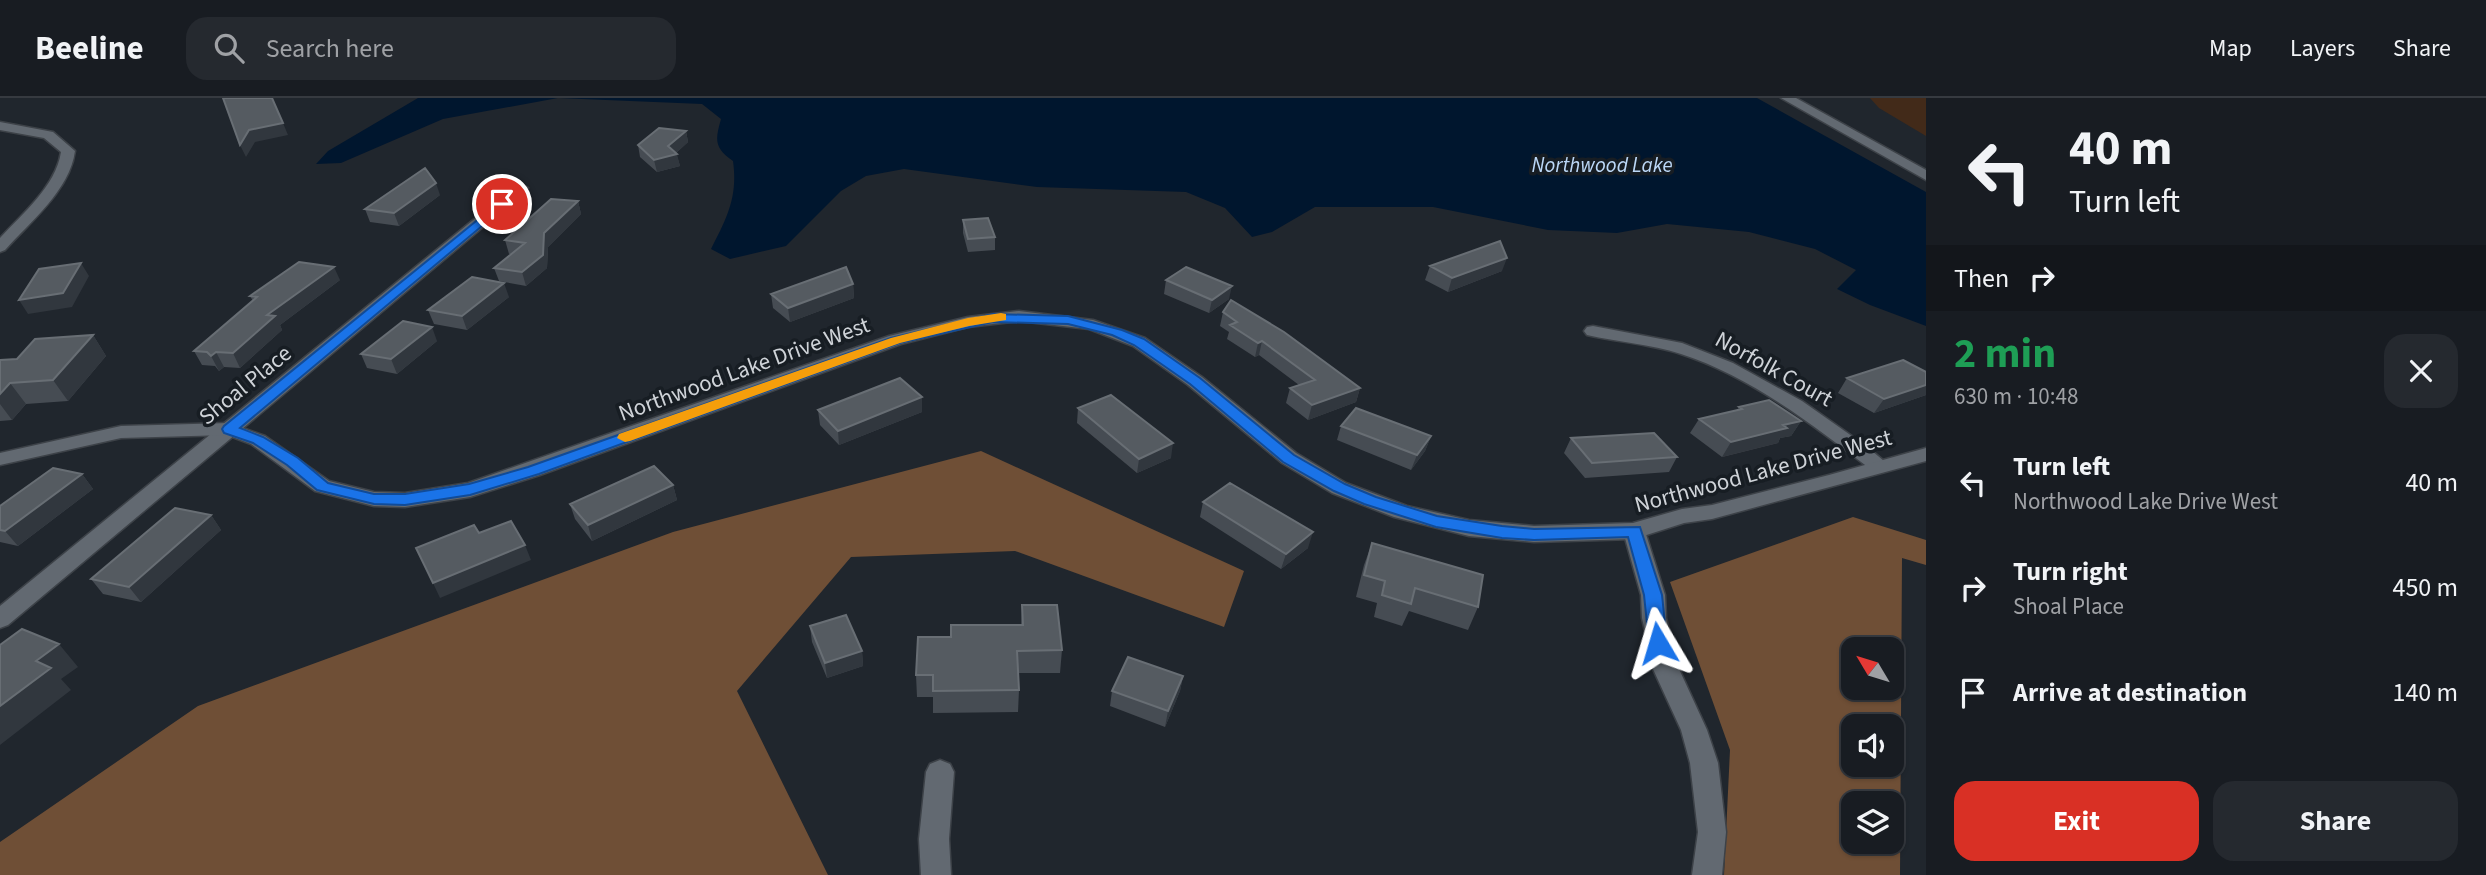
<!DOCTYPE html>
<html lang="en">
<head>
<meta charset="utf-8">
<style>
	body { margin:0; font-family:"Source Sans 3",sans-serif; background:#25292f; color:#f1f3f6; height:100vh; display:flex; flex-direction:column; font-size:26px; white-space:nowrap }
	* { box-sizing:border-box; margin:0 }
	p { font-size:23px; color:#9fa1a5 }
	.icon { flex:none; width:38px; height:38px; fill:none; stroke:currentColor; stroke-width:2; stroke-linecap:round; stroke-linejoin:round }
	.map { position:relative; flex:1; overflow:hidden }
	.sheet { display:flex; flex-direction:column; background:#181c22; width:560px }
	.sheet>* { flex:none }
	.hud { background:#181c22; color:#f1f3f6; overflow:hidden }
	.needle { width:46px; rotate:308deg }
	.controls { position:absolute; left:1841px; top:539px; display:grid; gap:14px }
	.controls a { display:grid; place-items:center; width:63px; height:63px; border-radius:14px; background:#181c22; box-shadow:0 2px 5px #0004,0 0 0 2px #363a40; font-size:35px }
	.pin { position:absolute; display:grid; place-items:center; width:60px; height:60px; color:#fff; margin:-30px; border:4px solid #fff; border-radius:50%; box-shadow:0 2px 7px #0007 }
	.me { position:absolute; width:77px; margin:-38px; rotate:353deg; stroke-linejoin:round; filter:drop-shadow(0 0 5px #0008) }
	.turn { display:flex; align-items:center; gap:24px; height:147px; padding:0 28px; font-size:32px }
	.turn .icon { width:91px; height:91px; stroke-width:2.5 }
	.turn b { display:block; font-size:49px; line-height:60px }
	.then { display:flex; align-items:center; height:66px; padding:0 28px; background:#0003; gap:14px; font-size:26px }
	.round { display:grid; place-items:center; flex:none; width:74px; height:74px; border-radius:21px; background:#25292f }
	.head { display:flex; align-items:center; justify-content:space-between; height:119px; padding:0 28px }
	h1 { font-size:42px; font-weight:700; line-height:52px; color:#1e9e55 }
	.cta { display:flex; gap:14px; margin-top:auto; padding:14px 28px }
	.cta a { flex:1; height:80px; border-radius:21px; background:#d93025; color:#fff; font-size:28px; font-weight:700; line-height:80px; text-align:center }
	.cta a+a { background:#25292f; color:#f1f3f6 }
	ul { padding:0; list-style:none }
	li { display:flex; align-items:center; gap:21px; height:105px; padding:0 28px }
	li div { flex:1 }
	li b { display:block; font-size:26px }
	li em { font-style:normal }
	header { display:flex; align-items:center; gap:42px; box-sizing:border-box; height:98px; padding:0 35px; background:#181c22; border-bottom:2px solid #363a40 }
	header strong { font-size:33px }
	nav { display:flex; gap:38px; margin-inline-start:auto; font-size:24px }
	.search { width:490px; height:63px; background:#25292f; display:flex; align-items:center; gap:18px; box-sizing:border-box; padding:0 24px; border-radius:21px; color:#9fa1a5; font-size:26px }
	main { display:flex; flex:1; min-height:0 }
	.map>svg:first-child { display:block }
	.green { fill:#422a19 }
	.forest { fill:#6f4f36; fill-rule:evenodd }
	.water { fill:#00162e }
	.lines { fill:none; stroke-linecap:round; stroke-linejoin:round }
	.street-casing { stroke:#3d4248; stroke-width:3 }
	.secondary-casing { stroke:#3d4248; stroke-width:3 }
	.street { fill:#626971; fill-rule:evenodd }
	.secondary { fill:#626971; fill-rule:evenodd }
	.wall { fill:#464c53 }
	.shaded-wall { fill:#31373e }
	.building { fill:#555b61; stroke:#686e74; stroke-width:2 }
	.route { fill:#1a73e8; stroke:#114b97; stroke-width:2 }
	.slow { fill:#f59e0b }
	.labels { text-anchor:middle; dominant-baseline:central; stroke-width:7; stroke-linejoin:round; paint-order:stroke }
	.far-water-label { font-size:21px; font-style:italic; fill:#bcd8f7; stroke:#171d23 }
	.street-label { font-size:23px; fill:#cfd3d8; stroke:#171d23 }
</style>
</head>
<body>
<header>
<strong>Beeline</strong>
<div class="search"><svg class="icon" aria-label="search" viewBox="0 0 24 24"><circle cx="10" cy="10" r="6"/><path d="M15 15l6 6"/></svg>Search here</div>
<nav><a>Map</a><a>Layers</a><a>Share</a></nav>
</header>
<main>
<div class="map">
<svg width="1926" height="777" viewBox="0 0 1926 777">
	<rect width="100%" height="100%" fill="#20262d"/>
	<path class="green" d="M1870 0H1926V38L1879 10Z"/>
	<path class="forest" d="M981 353 1244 473 1224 529 1015 453 851 459 737 593 828 777H0V744L198 608 673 434Z
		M1853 419 1926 442V467L1902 460 1900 777H1724L1730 652 1670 484ZM1853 551H1892V590H1853ZM1853 628H1892V667H1853ZM1853 705H1892V744H1853Z"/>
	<path class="water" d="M418 0H1757L1926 94V228L1870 207 1837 191 1856 172 1815 151 1749 134 1667 126 1617 135 1548 132 1433 109H1315L1272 134 1252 139 1225 110 1186 94 1037 89 904 71 866 78 841 93 786 148 730 161 711 151C727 120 738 99 733 63 714 50 715 42 721 21L702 6 558 0 443 21 341 65 316 66 328 53Z"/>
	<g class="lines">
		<defs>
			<path id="street" d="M1781 0H1796L1926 72V82Z
				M521 86 528 90 526 93 8 527 0 530V508L516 87Z
				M1593 228 1682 245 1733 265 1802 303 1866 348 1890 368 1887 373H1873C1814 328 1752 279 1681 256 1650 246 1618 244 1587 237L1584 233 1587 229Z
				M1634 425 1642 428 1645 433 1665 497 1666 520 1679 571 1707 632 1718 665 1726 734 1722 777H1692L1698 734 1690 665 1681 632 1653 571 1642 520 1641 497 1623 433 1626 428Z
				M940 662 950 666 954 674 949 741 951 777H921L919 741 926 674 930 666Z"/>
			<path id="secondary" d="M0 24 53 34 75 53C70 92 30 124 5 152L0 154V140C22 116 56 88 61 54L44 40 0 32Z
				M1019 213 1093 222 1145 240 1202 279 1296 355 1346 385 1407 408 1469 422 1534 428 1633 425 1682 411 1712 407 1829 377 1926 350V363L1712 421 1684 425 1634 441 1534 444 1469 438 1394 419 1332 395 1282 365 1188 287 1133 248 1089 231 1019 223 968 229 901 246 540 377 470 399 405 409 374 408 315 393 251 346 227 337 121 340 0 367V355L121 328 229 325 265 338 329 383 374 394 405 395 468 385 889 238 968 219Z"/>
		</defs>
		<use href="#street" class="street-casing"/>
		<use href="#secondary" class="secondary-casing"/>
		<use href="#street" class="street"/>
		<use href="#secondary" class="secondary"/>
	</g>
	<path class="wall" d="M686 33 688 44 676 55 680 68 657 74 640 59 638 47Z
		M440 97 399 128 370 124 365 111Z
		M578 103 581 116 548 149 547 170 526 188 499 183 494 170 512 156H509L505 142Z
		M963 122 995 139V152L968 154 963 135Z
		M1430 168 1502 173 1448 194 1425 182Z
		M340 182 280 227 282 232 240 270 224 269 219 273 215 268 202 267 194 253 253 203 250 198Z
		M1166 182 1229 201 1209 215 1164 196Z
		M853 186 854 200 790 224 773 210 771 196Z
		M509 199 467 232 434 226 428 212Z
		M1223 214 1360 290 1356 304 1308 322 1286 305 1290 290 1299 287 1259 257 1255 259 1227 241 1229 234 1220 228Z
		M93 237 106 258 68 303 26 306 12 322 0 323V262L17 261Z
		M437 243 397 276 367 270 361 256Z
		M1926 274V297L1874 315 1838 295 1847 280Z
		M922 299V314L839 347 820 327 818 312Z
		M1739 309 1801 323 1791 338 1780 340 1778 345 1722 359 1690 335 1699 321 1737 312Z
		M1078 310 1171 360 1137 375 1077 325Z
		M1341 328 1431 338 1425 353 1411 372 1337 342Z
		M1571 340 1677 359 1669 374 1585 380 1564 355Z
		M82 376 93 391 18 448 0 444V408Z
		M673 387 677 402 592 443 575 421 570 406Z
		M1203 404 1308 450 1281 471 1200 419Z
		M211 417 221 432 141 504 103 496 91 481Z
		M1372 445 1478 509 1468 532 1409 513 1402 528 1374 519 1377 505 1356 499 1364 467Z
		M1022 507 1062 552 1060 575H1018L1019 592 1018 614 933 615V599H917L916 577 951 539 1021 527Z
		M810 528 862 553 863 568 827 580 812 544Z
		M1183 578 1180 593 1165 629 1110 608 1112 593Z"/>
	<path class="shaded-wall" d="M283 25 288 37 255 44 246 59 240 47 249 32Z
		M686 33 688 44 675 56H677L680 68 657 74 654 62Z
		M436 85 440 97 399 128 394 115Z
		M578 103 581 116 548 149 547 170 526 188 522 174 544 135Z
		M1507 160 1502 173 1448 194 1452 180Z
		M81 165 89 178 72 209 28 216 19 202Z
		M334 169 340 182 280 227 282 232 240 270 233 255 267 217Z
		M504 185 509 199 467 232 462 218Z
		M853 186 854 200 790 224 788 210Z
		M1232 188 1229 201 1209 215 1212 202Z
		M432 229 437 243 397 276 391 261Z
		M93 237 106 258 68 303 53 282Z
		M1262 243 1259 257 1255 259 1258 245Z
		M216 254 224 269 219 273 211 258Z
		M10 285 26 306 12 322 0 306V296Z
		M1926 287V297L1874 315 1884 301Z
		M1360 290 1356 304 1308 322 1312 307Z
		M922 299V314L839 347 838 333Z
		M1801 323 1791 338 1780 340 1778 345 1722 359 1731 344Z
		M1431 338 1425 353 1411 372 1417 357Z
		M1173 345 1171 360 1137 375 1139 361Z
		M82 376 93 391 18 448 5 433Z
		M673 387 677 402 592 443 588 427Z
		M211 417 221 432 141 504 129 489Z
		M1313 434 1308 450 1281 471 1286 456Z
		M525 447 531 462 440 500 433 485Z
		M59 546 78 569 61 581 71 592 0 647V608L36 563Z
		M862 553 863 568 827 580 825 565Z
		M1183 578 1180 593 1165 629 1168 613Z"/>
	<path class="building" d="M223 0H272L283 25 249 32 240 47Z
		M659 30 686 33 668 48 677 56 654 62 638 47Z
		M425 70 436 85 394 115 365 111Z
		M551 101 578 103 544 135 543 157 522 174 494 170 525 145 505 142Z
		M988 120 995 139 968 141 963 122Z
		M1500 143 1507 160 1452 180 1430 168Z
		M299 164 334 169 267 217 275 218 233 255 216 254 211 258 207 254 194 253 257 199 250 198Z
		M81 165 63 195 19 202 39 171Z
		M846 169 853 186 788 210 771 196Z
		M1186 169 1232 188 1212 202 1166 182Z
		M472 179 504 185 462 218 428 212Z
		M1231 202 1284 234 1360 290 1312 307 1290 290 1315 282 1262 243 1258 245 1230 227 1237 224 1223 214Z
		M403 223 432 229 391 261 361 256Z
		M93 237 53 282 10 285 0 296V262L17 261 35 241Z
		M1903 262 1926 274V287L1884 301 1847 280Z
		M900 280 922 299 838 333 818 312Z
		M1111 297 1173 345 1139 361 1078 310Z
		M1769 302 1801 323 1783 327 1787 330 1731 344 1699 321 1742 311 1739 309Z
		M1356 310 1431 338 1417 357 1341 328Z
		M1654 335 1677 359 1592 365 1571 340Z
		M654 368 673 387 588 427 570 406Z
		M53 370 82 376 5 433 0 432V408Z
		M1230 385 1313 434 1286 456 1203 404Z
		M175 410 211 417 129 489 91 481Z
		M511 423 525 447 433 485 416 450 474 427 479 435Z
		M1372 445 1483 477 1478 509 1415 490 1411 506 1382 497 1385 483 1364 477Z
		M1022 507H1057L1062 552 1017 553 1019 592 933 593V577H916L918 539H951V527H1023Z
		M846 517 862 553 825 565 810 528Z
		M22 531 59 546 36 563 51 570 0 608V547Z
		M1128 559 1183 578 1168 613 1112 593Z"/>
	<path class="route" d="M502 102 508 106 506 108 240 330 263 339 298 360 328 385 374 396H405L469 386 528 369 891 240 993 216 1068 218 1122 232 1144 241 1200 280 1294 357 1345 386 1376 399 1437 418 1502 428 1534 431 1640 429 1662 497 1667 545 1665 550H1651L1649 545 1644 497 1628 439 1534 442 1502 440 1436 429 1364 406 1334 393 1283 364 1190 286 1134 247 1112 237 1068 226 993 224 899 245 539 376 470 397 405 407 374 406 317 392 287 367 253 345 224 335 222 331 224 328Z"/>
	<path class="slow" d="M1001 215 1006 216V222L969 228 900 245 630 343 625 344 617 340 619 336 891 240 968 220Z"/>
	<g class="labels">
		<g class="far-water-label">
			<text x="1602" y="67">Northwood Lake</text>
		</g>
		<g class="street-label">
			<text transform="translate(744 271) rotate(-20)">Northwood Lake Drive West</text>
			<text transform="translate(1774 271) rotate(29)">Norfolk Court</text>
			<text transform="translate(245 287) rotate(-39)">Shoal Place</text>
			<text transform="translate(1763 373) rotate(-15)">Northwood Lake Drive West</text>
		</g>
	</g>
</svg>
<div class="controls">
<a><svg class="needle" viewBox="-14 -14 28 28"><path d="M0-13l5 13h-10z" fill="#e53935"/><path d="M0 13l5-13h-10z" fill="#9fa1a5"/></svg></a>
<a><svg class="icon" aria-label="sound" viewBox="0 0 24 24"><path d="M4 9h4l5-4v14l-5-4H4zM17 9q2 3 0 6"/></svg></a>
<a><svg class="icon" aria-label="layers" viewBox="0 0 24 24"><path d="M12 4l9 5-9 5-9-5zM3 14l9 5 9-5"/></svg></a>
</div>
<div class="pin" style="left:502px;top:106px;background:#d93025"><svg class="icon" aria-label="arrive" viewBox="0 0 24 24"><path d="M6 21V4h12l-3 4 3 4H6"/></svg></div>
<svg class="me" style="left:1658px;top:545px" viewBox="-20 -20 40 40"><path d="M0-17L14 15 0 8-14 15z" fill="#1a73e8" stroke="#fff" stroke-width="4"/></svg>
</div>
<section class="sheet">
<div class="hud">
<div class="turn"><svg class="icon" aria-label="left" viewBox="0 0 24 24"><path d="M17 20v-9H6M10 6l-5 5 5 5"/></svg><div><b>40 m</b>Turn left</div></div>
<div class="then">Then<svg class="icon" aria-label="right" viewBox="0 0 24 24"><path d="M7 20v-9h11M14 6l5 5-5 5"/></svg></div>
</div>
<div class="head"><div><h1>2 min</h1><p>630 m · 10:48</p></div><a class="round"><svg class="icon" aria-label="close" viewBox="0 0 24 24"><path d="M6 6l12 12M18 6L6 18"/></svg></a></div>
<ul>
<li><svg class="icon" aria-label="left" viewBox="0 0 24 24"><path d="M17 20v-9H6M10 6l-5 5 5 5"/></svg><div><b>Turn left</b><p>Northwood Lake Drive West</p></div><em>40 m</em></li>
<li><svg class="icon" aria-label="right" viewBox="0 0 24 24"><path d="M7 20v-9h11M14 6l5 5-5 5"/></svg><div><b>Turn right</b><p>Shoal Place</p></div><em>450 m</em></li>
<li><svg class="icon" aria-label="arrive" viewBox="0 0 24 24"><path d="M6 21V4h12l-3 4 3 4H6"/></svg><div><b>Arrive at destination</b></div><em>140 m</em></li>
</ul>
<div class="cta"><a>Exit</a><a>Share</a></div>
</section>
</main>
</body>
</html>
